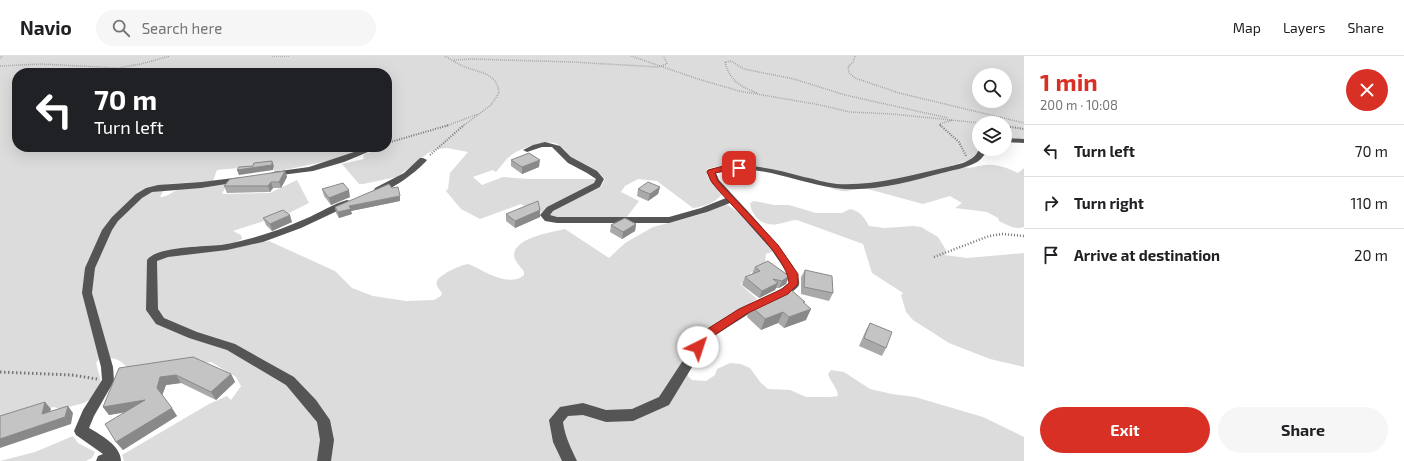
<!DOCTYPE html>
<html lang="en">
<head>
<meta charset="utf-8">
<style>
	body { margin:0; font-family:"Exo 2",sans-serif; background:#f6f6f6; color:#202124; height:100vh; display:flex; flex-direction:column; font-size:15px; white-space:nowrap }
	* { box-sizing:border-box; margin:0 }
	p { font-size:13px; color:#757577 }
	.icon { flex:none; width:22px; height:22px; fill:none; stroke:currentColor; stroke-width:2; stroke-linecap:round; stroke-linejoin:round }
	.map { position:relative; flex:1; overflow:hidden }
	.sheet { display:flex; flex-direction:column; background:#fff; width:380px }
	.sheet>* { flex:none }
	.top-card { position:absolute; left:12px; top:12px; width:380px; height:84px; border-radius:16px; box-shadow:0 4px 16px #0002; background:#202124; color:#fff; overflow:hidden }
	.controls { position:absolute; left:972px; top:12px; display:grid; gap:8px }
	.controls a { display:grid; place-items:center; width:40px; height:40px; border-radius:50%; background:#fff; box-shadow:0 4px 16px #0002; font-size:20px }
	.pin { position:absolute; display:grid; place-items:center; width:34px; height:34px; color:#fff; margin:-17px; border-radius:8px; box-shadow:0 2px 6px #0006 }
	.me { position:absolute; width:44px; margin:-22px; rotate:41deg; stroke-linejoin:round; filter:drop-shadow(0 0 3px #0008) }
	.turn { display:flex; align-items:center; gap:14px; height:84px; padding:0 16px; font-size:18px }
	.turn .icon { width:52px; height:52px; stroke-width:2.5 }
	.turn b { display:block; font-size:28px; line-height:34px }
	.round { display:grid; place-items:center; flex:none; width:42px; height:42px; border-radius:21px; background:#f6f6f6 }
	.head { display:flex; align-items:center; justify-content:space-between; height:68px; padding:0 16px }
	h1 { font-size:24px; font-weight:700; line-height:30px; color:#d93025 }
	.button { display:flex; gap:8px; margin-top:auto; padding:8px 16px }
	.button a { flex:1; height:46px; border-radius:24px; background:#d93025; color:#fff; font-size:16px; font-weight:700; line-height:46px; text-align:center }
	.button a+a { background:#f6f6f6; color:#202124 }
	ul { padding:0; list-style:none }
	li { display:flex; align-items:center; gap:12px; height:52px; padding:0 16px; border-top:1px solid #e0e0e0 }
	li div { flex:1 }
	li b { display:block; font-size:15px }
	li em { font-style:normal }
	header { display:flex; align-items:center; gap:24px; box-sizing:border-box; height:56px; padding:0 20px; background:#fff; border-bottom:1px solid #e0e0e0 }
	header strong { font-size:19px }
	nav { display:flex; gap:22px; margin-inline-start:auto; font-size:14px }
	.search { width:280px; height:36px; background:#f6f6f6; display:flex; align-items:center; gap:10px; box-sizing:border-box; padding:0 14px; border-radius:22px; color:#757577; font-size:15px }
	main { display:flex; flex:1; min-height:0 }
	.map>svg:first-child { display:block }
	.green { fill:#dcdcdc; fill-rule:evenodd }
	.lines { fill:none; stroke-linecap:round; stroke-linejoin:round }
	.path-far3 { stroke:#777; stroke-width:1.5; stroke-dasharray:0.5 1.5; stroke-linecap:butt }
	.path-far2 { stroke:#777; stroke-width:2; stroke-dasharray:1 1.5; stroke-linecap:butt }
	.path-far1 { stroke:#777; stroke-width:2.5; stroke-dasharray:1 2; stroke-linecap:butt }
	.path { stroke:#777; stroke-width:3; stroke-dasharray:1.5 2.5; stroke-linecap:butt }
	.minor { fill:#555; fill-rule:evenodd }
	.wall { fill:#a9a9a9 }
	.shaded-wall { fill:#898989 }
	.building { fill:#c4c4c4; stroke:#898989 }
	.route { fill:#d93025; stroke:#8d1f18 }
</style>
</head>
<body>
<header>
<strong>Navio</strong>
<div class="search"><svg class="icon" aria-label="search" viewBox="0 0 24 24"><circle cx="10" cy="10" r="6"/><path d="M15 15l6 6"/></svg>Search here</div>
<nav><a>Map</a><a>Layers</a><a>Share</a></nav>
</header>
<main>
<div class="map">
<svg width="1024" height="405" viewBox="0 0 1024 405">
	<rect width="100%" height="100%" fill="#fff"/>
	<path class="green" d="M0 0H1024V84L1005 83V67H979L978 96 970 104 957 108C972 115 972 110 986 109 998 108 1007 112 1018 117L1024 112V171C1015 174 1007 169 999 165L998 162 987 156 955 152 962 147 950 140 923 148 864 132C858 132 854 133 848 135 840 136 830 132 823 129L822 125 751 110 749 111 720 110 707 113V119L722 138C717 146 703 151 693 152L657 125 638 123 625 130 621 136 639 145 626 162 551 161 549 158 553 153 601 131 605 123C597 113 583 111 573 103 568 98 564 92 557 88 546 83 522 92 513 98 506 102 501 111 496 116L493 114 473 121 482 129 503 121 528 123H595L597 124 595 127 538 158 521 148 480 163 461 153 446 135 448 133 450 117 468 96 447 92 438 93 428 97 397 121 363 128H359L342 108 364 103 363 100 365 98 373 95 372 92 343 102 274 116V109L217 114 213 125 167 128 160 141C168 141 174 134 183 132 197 130 213 129 227 128L222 138 270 137 297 124 309 147 289 157 233 175 241 179 242 183 229 189 235 192 269 185 335 215 352 232 373 240 406 245 434 244 441 240 442 237C440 234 435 230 437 225 439 219 462 208 469 208 484 215 509 232 524 219V216C521 211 515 206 514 200 513 182 552 176 565 173L609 202 625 187 653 171 702 158 725 148C737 152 765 183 774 195L766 198 765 210 750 217 756 222 740 228 757 243 708 275H701L687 299 688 320 692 324 706 325 715 319 717 313 730 307 741 308 750 312 761 327 768 333 790 334 806 341H830L838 340C837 331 831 327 828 318L831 314 844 316 870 333 892 338 915 341 983 361 1024 381V405H124L122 399 209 348 227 340 231 344 241 330 236 321 211 306 138 315 129 314C120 302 114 302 100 301L96 307 101 325 92 342 84 347 60 353 54 351 0 365ZM17 17H387V91H17ZM979 19H1005V45H979Z
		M754 145 774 149H789L816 157H842L850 153C860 155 864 161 869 170L884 172 914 170 921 171 938 181 946 194 945 199 967 202 1024 197V311L990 303 949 287 913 264 906 256 901 239 903 237 872 217 863 188 797 164C790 164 785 167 778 168 764 171 752 162 750 147Z
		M73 380 78 387 95 396 92 402 86 405H0L35 396Z"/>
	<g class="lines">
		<path class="path-far3" d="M272 0H290
			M445 0C451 4 458 8 465 11 481 17 497 17 499 37L491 49 463 70
			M631 0 698 23 739 35 815 48 850 56 892 58 980 67
			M855 0 853 6 848 11 849 17 855 22 899 37 1024 67
			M0 2 3 0
			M454 4 470 3 572 6 658 11 667 8 664 0
			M0 10 41 8 118 12 141 8 170 0
			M757 37C741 31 729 24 725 6L731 5 744 13 794 23 845 39 948 62
			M446 70 478 58
			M941 70 939 68 953 64"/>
		<path class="path-far2" d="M940 69 959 86 966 100
			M1005 70 1024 73
			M387 87 449 69
			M430 99 464 69"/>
		<path class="path-far1" d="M934 201 989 180 1002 178 1024 180"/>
		<path class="path" d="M0 316 72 319 97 323"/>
		<path class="minor" d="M1005 82 1024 83V87L1005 86Z
			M545 86 560 90 571 101 597 115 604 123 600 131 553 155 550 159 557 161H669L701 152 726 142 712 127 707 116 708 114C741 105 772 112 804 121 815 123 826 127 837 128 873 130 909 120 943 112 955 109 974 107 979 93H987V95C984 99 981 104 977 106 967 112 953 114 942 117 908 126 870 137 835 132 795 127 756 105 716 117L719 124C733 140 803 210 799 228 799 231 794 234 791 237 787 241 780 243 774 242L773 239 789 227 788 218 771 193 730 147 707 156 669 167H557L545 165 540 159 547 151 594 127 596 123 587 117 568 107 552 91H542L527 96 523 94 533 89Z
			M369 91H380L344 106 313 115 273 120 269 118 273 116 309 111Z
			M420 102H423L427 104C419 114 387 139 375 136L374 134 375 132 404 117Z
			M242 121 246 123 245 125 201 132 152 136 142 142 118 165 112 174 95 212 92 237 113 311 114 325 94 360 89 372C101 379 121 390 121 405H96L98 400 103 398 76 379 74 375 83 354 102 324 101 311 82 237 85 212 102 174 112 161 136 138 146 132 158 129 201 126Z
			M347 144 350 145 351 147 350 149 301 172 263 186 227 194 168 201 157 205 158 253 164 262 197 276 235 288 294 321 316 344 330 364 334 384 331 405H317L320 384 317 366 286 329 227 294 189 282 156 268 146 254 147 204C157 190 204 191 221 189 250 184 278 175 305 163 319 157 333 148 347 144Z
			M763 242 767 243 768 246 767 249 747 259 709 283 669 349 633 365 606 366 583 359 568 360 563 366C565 381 571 392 577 405H562L553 386 549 364 560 351 583 347 606 354 632 353 659 341 701 277 739 253Z"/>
	</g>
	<path class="wall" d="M511 104 539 111 522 118 511 110Z
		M285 115 287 121 281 132H273L270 136 227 137 224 130Z
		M660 131 658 138 648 145 637 140 638 133Z
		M322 133 350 141 331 149 324 140Z
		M400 145 351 155 352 158 339 162 336 157 335 151Z
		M540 154V161L515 172 506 165V158Z
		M263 162 292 166 272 175 266 169Z
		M636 168 635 175 622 183 610 176 611 169Z
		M755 211 789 220 786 228 779 232H776L775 234 759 242 742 229 745 221 752 218Z
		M805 214 833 237 829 245 801 238V221Z
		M805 248 806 264 784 272 778 267 761 274 747 261 751 250Z
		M870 267 886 292 882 300 859 290 866 274Z
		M119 312 231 318 235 326 216 344 181 327 166 329 162 339 177 360 123 394 116 386 125 356 109 359 103 351Z"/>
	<path class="shaded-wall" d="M540 104 539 111 522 118V111Z
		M272 105 274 110 273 114 239 119 237 114Z
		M285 115 287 121 281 132 279 126Z
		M271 126 273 132 270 136 268 130Z
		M660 131 658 138 648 145 650 138Z
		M349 134 350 141 331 149 329 142Z
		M400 140V145L351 155 352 158 339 162 338 156 349 150Z
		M540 154V161L515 172V165Z
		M290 159 292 166 272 175 270 168Z
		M636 168 635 175 622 183 623 176Z
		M789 220 786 228 779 232 782 225Z
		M778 227 775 234 759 242 762 235Z
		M811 253 806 264 784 272 789 261Z
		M783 256 778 267 761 274 765 263Z
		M231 318 235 326 216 344 211 336Z
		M176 319 181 327 166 329 162 340 157 332 160 321Z
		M145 344 151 352 109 359 103 351Z
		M45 346 51 353 48 364 42 358Z
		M68 350 73 357 71 368 0 392V383Z
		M172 352 177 360 123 394 116 386Z"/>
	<path class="building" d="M529 97 540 104 522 111 511 104Z
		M272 105V109L237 114 239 111 253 110 254 107Z
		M285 115 279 126H271L268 130H224L230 123Z
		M648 126 660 131 650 138 638 133Z
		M343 127 349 134 329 142 322 133Z
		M389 128 392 132 398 131 400 140 349 150 351 153 338 156 335 151Z
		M538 145 540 154 515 165 506 158Z
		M283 154 290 159 270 168 263 162Z
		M625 162 636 168 623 176 611 169Z
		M768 205 789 220 782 225 773 223 778 227 762 235 745 221 760 215 755 211Z
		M805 214 832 220 833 237 804 231Z
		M789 232 805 246H803L811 253 789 261 783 256 765 263 751 250Z
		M870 267 892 276 886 292 864 282Z
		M193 301 231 318 211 336 176 319 160 321 157 332 172 352 116 386 105 368 145 344 103 351 119 312Z
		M45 346 42 358 68 350 65 361 0 383V360Z"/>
	<path class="route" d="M727 109 739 110 742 112C739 114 722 115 715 117L718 125 778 189 798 218V228L788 238 746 258 709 283 702 294 698 295 694 294 692 291 701 277 739 253 782 233 789 227C787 198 729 150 711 125L707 116 708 114Z"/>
</svg>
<div class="controls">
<a><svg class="icon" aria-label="search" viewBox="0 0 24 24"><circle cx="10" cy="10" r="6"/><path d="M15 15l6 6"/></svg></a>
<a><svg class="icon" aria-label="layers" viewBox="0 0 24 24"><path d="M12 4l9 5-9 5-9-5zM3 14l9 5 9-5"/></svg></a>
</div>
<div class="pin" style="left:739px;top:112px;background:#d93025"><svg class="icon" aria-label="arrive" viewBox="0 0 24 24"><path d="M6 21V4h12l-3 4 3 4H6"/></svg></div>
<svg class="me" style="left:698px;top:291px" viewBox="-20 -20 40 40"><circle r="19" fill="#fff"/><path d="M0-13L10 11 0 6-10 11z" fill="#d93025"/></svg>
<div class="top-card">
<div class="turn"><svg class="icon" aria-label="left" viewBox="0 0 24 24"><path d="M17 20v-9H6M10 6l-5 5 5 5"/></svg><div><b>70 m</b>Turn left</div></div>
</div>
</div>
<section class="sheet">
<div class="head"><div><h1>1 min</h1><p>200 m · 10:08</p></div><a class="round" style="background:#d93025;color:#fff"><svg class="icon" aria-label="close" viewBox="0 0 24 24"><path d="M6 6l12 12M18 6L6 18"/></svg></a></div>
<ul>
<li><svg class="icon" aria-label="left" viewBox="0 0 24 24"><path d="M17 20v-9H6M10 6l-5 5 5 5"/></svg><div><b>Turn left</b></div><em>70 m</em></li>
<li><svg class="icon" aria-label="right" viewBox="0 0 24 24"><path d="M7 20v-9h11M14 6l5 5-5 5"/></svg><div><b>Turn right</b></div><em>110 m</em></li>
<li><svg class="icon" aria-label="arrive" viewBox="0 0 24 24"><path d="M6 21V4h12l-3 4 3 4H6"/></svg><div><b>Arrive at destination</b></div><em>20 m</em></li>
</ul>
<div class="button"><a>Exit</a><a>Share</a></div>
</section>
</main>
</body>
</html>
